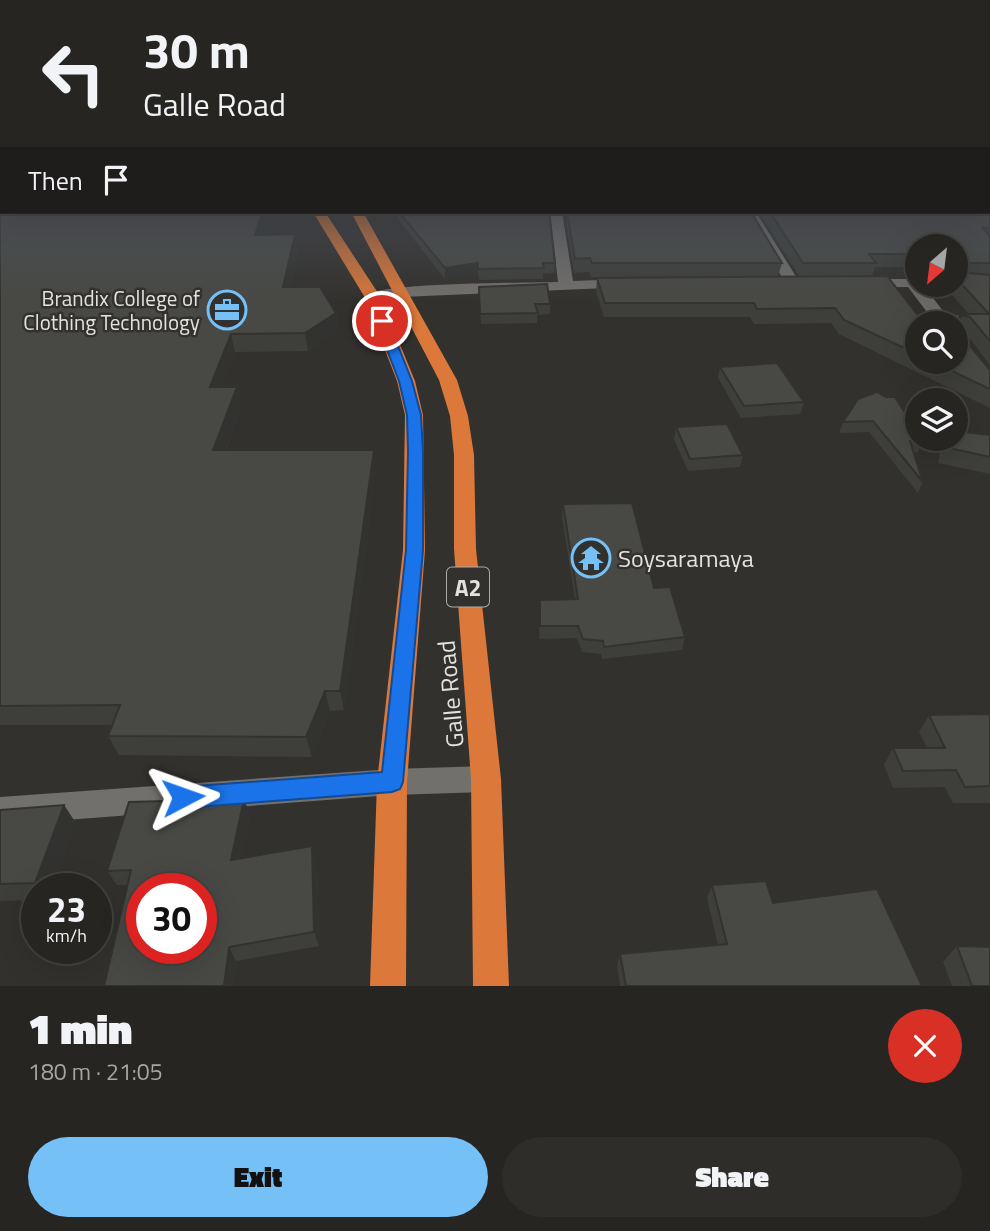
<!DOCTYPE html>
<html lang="en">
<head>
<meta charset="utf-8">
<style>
	body { margin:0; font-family:"Titillium Web",sans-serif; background:#2e2d2a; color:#f1f3f6; height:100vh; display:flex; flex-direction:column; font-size:26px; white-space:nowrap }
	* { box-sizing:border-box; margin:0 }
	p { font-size:23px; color:#a4a5a5 }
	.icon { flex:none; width:38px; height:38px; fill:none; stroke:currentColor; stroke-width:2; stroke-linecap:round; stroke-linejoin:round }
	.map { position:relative; height:986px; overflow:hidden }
	.side { display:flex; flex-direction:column; background:#262522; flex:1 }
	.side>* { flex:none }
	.banner { position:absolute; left:0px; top:0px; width:990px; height:214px; box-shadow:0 7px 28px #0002,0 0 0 2px #424240; background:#262522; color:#f1f3f6; overflow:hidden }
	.needle { width:46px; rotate:208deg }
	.tools { position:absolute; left:905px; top:234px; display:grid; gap:14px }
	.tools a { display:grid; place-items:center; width:63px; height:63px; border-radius:50%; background:#262522; box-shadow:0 7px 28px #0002,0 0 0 2px #424240; font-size:35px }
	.speed { position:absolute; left:21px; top:873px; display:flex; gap:14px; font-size:35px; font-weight:700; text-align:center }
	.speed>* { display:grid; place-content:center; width:91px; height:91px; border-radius:50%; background:#262522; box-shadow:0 7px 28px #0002,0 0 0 2px #424240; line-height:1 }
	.speed small { font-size:18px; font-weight:400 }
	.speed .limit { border:10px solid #d22; background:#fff; color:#111 }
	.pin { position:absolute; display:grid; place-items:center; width:60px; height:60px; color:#fff; margin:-30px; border:4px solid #fff; border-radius:50%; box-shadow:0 2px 7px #0007 }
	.me { position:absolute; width:77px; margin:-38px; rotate:86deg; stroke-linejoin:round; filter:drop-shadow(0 0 5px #0008) }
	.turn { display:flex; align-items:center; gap:24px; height:147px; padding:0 28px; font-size:32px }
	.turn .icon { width:91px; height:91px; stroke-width:2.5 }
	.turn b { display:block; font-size:49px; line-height:60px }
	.then { display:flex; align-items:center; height:66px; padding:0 28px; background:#0003; gap:14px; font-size:26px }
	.round { display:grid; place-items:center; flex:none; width:74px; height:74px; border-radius:37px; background:#2e2d2a }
	.summary { display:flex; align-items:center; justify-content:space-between; height:119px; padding:0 28px }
	h1 { font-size:42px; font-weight:800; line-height:52px }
	.primary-button { display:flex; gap:14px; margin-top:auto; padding:14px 28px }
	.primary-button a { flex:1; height:80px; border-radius:42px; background:#75c0f6; color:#111; font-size:28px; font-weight:800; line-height:80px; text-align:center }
	.primary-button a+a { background:#2e2d2a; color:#f1f3f6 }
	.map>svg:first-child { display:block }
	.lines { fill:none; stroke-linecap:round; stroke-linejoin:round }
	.street { fill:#72706c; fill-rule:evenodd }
	.highway { fill:#db783a; fill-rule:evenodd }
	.wall { fill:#3e3f3b; fill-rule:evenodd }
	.shaded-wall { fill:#323330 }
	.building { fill:#484945; stroke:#323330; stroke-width:2; fill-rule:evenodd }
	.route { fill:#1a73e8; stroke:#114b97; stroke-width:2 }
	.labels { text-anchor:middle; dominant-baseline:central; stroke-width:5; stroke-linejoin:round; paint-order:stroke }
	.far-poi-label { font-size:21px; fill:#e3e2e0; stroke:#33312e; text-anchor:end }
	.shield { fill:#33312e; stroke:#aeadab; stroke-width:2 }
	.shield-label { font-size:23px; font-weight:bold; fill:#e3e2e0 }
	.poi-label { font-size:24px; fill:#e3e2e0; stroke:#33312e; text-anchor:start }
	.street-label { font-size:24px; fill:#e3e2e0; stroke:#33312e }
</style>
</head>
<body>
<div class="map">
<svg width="990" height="986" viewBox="0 0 990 986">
	<rect width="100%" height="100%" fill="#33312e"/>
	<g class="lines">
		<path class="street" d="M989 180H990V188H989Z
			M550 212H562L573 281 625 279 630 281V287L402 297 372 301 364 296C378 282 529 283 558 282Z
			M744 212H756L800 283 798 286H768V280L783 279Z
			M917 279V285H923L953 324H936L908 287H865L858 283 865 279Z
			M486 766 496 770 501 779 496 788 486 792 392 795 0 825V797L392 769Z"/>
		<path class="highway" d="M313 212H325L380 296 415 381 423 415 425 550 407 782 406 986H370L377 782 403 550 405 415 397 381 364 296Z
			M351 212H363L457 380 468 416 474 455 476 549 501 779 509 986H473L471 779 454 549V455L450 416 439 380Z"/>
	</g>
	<path class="wall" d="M0 165 2 212H266L267 218 262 235 295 234 298 250 290 287 336 313 338 331 308 351 235 352 222 387 242 406 226 450 376 469 344 710 330 711 312 757 119 755 108 736 113 725H0Z
		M990 200V365L964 331H960V334L990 370V408L839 334 831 323 754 324 750 317H604L596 292 597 278 799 276 759 212H989ZM917 247H956V285H943L969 314H917L872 276 875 267H917ZM917 324 956 362H917Z
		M397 212H549L555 263 554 273 543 274V279L479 280 478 274 445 279 398 219Z
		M567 212 782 263 778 276 591 277 589 272 574 273 566 222Z
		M479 287 550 304V314L537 315V323L481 324Z
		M720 367 804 402 800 414 741 418 718 378Z
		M886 397 923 441 918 452H914L923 482 918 493 869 432 839 433 843 422Z
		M676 427 743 455 740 467 688 471 674 439Z
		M990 435V474L938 463 941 446 944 439H956Z
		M563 504 654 588 685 637 682 650 602 659 601 654 582 652 577 638 539 639 540 600 575 599 562 517Z
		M990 714V803H953L945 787 893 788 884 765 893 748H927L919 732 929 715Z
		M64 805 75 822 52 889H37V900L0 901V810Z
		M250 815 241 858 317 861 319 946 236 961 233 986H104L127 885H117L107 871Z
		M712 885 773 903 922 986H620L617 966 620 954 718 945 707 898Z
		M957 946 990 986H952L943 962Z"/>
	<path class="shaded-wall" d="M262 212H266L267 218 258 252 255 235Z
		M295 234 298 250 286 304 283 287Z
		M478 263V274L445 279V268Z
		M336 313 338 331 308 351 305 333Z
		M231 334 235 352 215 406 210 387Z
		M237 387 242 406 218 470 213 450Z
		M374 450 376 469 344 710 340 691Z
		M325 691 330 711 312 757 306 737Z
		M244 799 250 815 238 875 231 860Z
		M64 805 75 822 52 889H40L35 883Z
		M312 846 317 861 319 946 314 932Z
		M229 947 236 961 233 986H224Z"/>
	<path class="building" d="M0 165H2V212H262L255 235 295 234 283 287H320L336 313 305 333 231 334 210 387H237L213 450H374L340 691H325L306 737 108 736 120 705 0 706Z
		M990 200V228H983L990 237V263H961L956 270V247H917V254H869L876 263H803L770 212H989V201Z
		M399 212H549L555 263H543L544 268 478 269V263L445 268Z
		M567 212H751L782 263H592L590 258 575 259Z
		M956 272 990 275V341L970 317 960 315V334L990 370V389L933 362H956V324H917V354L844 320 835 308 757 309 754 303H605L597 278 887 276 917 314H989L956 278Z
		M547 284 550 304H535L538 313 480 314 479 287Z
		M777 363 804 402 744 406 720 367Z
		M877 392 886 397H895L917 432V439H922L923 441H910L923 482 873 421 843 422 858 399Z
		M727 424 743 455 690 459 676 427Z
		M956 431 990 435V457L945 447 946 439H956Z
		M632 503 654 588 670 587 685 637 604 647 603 641 583 639 578 626H540V600L578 599 563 504Z
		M990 714V786L965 787 956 770 903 771 893 748H945L929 715Z
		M244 799 231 860 312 846 314 932 229 947 224 986H104L131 870 107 871 129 802ZM142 889H201V948H142Z
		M64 805 35 883 0 884V810Z
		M766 881 773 903 877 889 922 986H626L620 954 727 944 712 885Z
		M957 946 990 947V986H972Z"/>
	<linearGradient id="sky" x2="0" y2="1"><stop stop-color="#1c1b19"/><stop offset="0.54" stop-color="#4a4e57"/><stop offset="1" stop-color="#4a4e57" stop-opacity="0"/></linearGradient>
	<rect width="990" height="303" fill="url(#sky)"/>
	<path class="route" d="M382 317 388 321 412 381 421 415 423 452V550L403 782 400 789 392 792 183 808 175 805 172 797 175 790 183 787 382 772 406 550 408 452 407 415 399 381 376 321Z"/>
	<defs>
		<symbol id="office-ring" viewBox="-11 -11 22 22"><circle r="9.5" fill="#33312e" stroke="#75c0f6" stroke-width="1.5"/><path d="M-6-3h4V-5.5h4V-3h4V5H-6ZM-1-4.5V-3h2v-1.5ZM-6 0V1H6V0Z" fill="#75c0f6"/></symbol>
		<symbol id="temple-ring" viewBox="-11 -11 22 22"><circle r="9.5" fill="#33312e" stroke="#75c0f6" stroke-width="1.5"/><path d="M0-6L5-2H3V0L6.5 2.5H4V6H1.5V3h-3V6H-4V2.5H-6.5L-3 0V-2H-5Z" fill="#75c0f6"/></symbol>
	</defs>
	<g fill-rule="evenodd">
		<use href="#office-ring" x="205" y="288" width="44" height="44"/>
		<use href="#temple-ring" x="569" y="536" width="44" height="44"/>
	</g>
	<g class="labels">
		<g class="far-poi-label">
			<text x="200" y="298">Brandix College of<tspan x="200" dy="24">Clothing Technology</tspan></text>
		</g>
		<rect class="shield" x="447" y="567.5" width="42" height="39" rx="5"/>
		<g class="shield-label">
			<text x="468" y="587">A2</text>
		</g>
		<g class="poi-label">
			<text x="618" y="558">Soysaramaya</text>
		</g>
		<g class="street-label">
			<text transform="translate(450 694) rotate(-95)">Galle Road</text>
		</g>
	</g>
</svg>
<div class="tools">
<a><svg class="needle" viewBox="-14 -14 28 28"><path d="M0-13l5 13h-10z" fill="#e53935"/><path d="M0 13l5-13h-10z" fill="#a4a5a5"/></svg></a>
<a><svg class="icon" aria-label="search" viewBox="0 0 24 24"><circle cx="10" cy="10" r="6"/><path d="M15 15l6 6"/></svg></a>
<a><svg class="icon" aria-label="layers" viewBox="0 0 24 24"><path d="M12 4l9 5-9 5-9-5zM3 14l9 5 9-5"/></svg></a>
</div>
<div class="speed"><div>23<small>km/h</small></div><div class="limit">30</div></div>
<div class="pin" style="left:382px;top:321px;background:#d93025"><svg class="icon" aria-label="arrive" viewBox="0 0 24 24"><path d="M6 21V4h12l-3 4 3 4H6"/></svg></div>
<svg class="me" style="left:183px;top:797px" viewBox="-20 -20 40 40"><path d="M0-17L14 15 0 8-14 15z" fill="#1a73e8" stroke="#fff" stroke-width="4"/></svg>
<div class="banner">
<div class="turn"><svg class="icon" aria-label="left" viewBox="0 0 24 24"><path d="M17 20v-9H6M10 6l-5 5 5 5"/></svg><div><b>30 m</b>Galle Road</div></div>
<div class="then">Then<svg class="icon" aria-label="arrive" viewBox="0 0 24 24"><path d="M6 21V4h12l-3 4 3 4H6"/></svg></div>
</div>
</div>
<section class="side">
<div class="summary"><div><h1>1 min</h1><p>180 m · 21:05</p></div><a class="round" style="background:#d93025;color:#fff"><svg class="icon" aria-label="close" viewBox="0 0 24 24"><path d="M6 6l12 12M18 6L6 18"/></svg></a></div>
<div class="primary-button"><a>Exit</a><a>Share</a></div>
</section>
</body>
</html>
